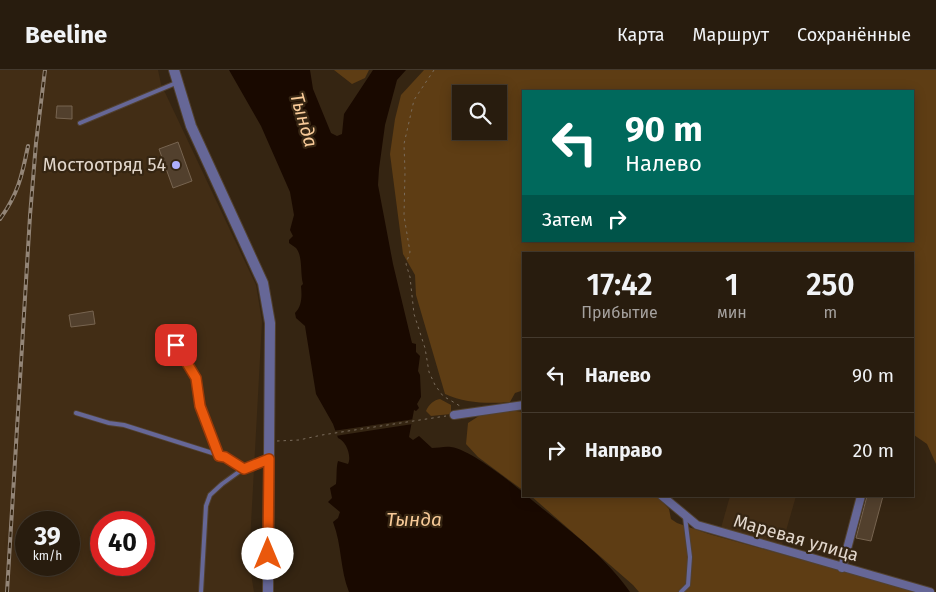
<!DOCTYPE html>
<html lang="ru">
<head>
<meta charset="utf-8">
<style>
	body { margin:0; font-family:"Fira Sans",sans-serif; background:#302517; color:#f1f3f6; height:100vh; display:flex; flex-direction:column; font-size:19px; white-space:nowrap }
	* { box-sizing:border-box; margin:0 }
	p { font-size:16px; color:#a5a19e }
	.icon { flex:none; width:28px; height:28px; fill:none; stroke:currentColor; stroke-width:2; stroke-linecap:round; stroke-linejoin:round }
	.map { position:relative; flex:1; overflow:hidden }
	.panel { position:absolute; left:522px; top:182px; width:392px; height:245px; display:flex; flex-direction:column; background:#281c0e; border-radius:0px; box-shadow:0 2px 12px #0003,0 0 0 1px #443a2e }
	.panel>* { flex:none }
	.hud { position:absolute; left:522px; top:20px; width:392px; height:152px; border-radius:0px; box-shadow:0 2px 12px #0003,0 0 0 1px #443a2e; background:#00695c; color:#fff; overflow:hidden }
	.controls { position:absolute; left:452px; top:15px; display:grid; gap:10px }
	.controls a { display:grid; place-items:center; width:55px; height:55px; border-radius:0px; background:#281c0e; box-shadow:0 2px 12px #0003,0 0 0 1px #443a2e; font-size:25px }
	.speed { position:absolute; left:15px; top:441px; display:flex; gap:10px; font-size:25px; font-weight:700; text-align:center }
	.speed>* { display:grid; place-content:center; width:65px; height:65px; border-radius:50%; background:#281c0e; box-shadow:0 2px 12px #0003,0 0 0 1px #443a2e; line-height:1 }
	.speed small { font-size:12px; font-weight:400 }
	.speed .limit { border:8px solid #d22; background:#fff; color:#111 }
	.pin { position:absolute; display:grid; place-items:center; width:42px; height:42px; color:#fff; margin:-21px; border-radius:10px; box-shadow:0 2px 8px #0006 }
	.me { position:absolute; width:55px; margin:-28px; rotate:0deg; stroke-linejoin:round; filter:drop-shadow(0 0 4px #0008) }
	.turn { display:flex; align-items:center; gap:18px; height:105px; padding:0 20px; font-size:22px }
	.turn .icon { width:65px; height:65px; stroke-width:2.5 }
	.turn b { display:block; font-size:35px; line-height:42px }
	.then { display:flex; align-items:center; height:48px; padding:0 20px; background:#0003; gap:10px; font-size:19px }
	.eta { display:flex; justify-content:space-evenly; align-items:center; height:85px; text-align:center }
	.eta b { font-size:30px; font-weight:600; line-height:35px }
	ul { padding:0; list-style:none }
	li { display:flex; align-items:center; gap:15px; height:75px; padding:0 20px; border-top:1px solid #443a2e }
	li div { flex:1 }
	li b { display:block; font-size:19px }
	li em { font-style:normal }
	header { display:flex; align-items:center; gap:30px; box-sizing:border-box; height:70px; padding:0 25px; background:#281c0e; border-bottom:1px solid #443a2e }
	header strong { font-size:24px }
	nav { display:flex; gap:28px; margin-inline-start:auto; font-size:18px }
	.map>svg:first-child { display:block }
	.built { fill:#422d15; fill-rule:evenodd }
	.green { fill:#5e3d14; fill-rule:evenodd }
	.water { fill:#190900 }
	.pier { fill:#352512 }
	.building { fill:#52402d; stroke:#776450 }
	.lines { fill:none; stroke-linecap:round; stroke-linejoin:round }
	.service-casing { stroke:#514130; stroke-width:6 }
	.minor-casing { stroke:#514130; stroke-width:10 }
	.tertiary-casing { stroke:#514130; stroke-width:12 }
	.path { stroke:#7a6c5c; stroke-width:1; stroke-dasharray:2.5 4; stroke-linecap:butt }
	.service { stroke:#666797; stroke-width:4 }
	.minor { stroke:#666797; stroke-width:8 }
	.tertiary { stroke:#666797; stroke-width:10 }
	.rail-casing { stroke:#938577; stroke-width:4 }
	.rail { stroke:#352512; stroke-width:2; stroke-dasharray:5.5; stroke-linecap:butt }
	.route-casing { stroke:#983908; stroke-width:12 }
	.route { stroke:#ea580c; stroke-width:9 }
	.poi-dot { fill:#aeaefb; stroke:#352512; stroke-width:2 }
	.labels { text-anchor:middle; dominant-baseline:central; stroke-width:4.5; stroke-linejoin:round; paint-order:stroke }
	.poi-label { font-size:18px; fill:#e2d7cc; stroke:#352512; text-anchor:end }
	.street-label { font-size:18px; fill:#e2d7cc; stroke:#352512 }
	.water-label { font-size:19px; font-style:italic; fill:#f8ca98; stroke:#352512 }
</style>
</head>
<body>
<header>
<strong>Beeline</strong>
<nav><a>Карта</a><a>Маршрут</a><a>Сохранённые</a></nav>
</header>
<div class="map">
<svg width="936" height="522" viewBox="0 0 936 522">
	<rect width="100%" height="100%" fill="#352512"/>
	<path class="built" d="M0 0H158L161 14 256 215 262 251 249 491 254 522H0ZM26 452H69V495H26ZM101 452H144V495H101Z
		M730 426H796L782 475 721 458Z"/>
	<path class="green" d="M334 0H369L365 8 352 14Z
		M424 0H936V394L927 374 914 365V184H524V320L515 323 510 332C488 334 465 333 445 324L416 225 415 205 403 184 390 84 395 49 401 25ZM914 21V171H524V21ZM461 24H499V61H461Z
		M440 329 451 335V344L431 346 426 341C429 334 434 330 440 329Z
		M500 339 524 342V421L478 387 466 374 468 353 482 344Z
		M531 426H657L669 439 671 449 677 453 709 464 917 522H639L633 515Z"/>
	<path class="water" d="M229 0H310L313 19 331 63 337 66 342 64 344 44 373 0H406L397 10 385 55 379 99 378 115 393 194 411 269 412 273 416 274V282L420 286 418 301 420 305 421 327 417 334 419 338 416 341 414 340 409 367 413 370 419 366 432 378C438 378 445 376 451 377 471 380 508 410 524 423V426H527C563 456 603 483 630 522H349C340 500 342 475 333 452L338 448 340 442 328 432 332 428 330 418 336 414C337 407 336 397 338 391L348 394C352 386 346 371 338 368L333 354 316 324 305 256 296 248 295 243C302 236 302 226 301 216L303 214C300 203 303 186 296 178 294 176 291 175 289 173V170L293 166 290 160 294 145 290 122 261 56Z"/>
	<path class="pier" d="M415 349 413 354 335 366 333 361Z"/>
	<path class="building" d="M57 36H72V49L56 48Z
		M178 72 192 111 173 118 159 79Z
		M93 241 95 254 71 257 69 245Z
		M867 426H883L871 471 856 468Z"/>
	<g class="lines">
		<defs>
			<path id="service" d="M80 53 176 13
				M175 275 196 308 200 336 219 386
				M76 343 109 353 124 355 225 387 244 399
				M201 522 206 436 210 425 222 414 240 401 269 389
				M681 522 688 515 690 487 685 447"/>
			<path id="minor" d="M454 345 524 335
				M662 426 697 455 930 522
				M842 498 861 426"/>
			<path id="tertiary" d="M174 0 191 56 263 213 270 253 268 522"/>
		</defs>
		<use href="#service" class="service-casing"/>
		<use href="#minor" class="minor-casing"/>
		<use href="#tertiary" class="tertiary-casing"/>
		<path class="path" d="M434 0 414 30 404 74 405 102 404 146 410 182 406 194 410 207 414 244 425 278 429 302 435 315 443 326 460 336
			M277 371 299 370 322 365 446 346"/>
		<use href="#service" class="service"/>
		<use href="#minor" class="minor"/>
		<use href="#tertiary" class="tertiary"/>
		<defs>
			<path id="rail" d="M0 149C18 124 22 106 28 76
				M7 522 30 146 36 73 45 0"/>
		</defs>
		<use href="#rail" class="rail-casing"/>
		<use href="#rail" class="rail"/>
	</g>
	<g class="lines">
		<defs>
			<path id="route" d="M176 275 196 308 200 336 219 386 225 387 244 399 269 389 268 484"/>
		</defs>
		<use href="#route" class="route-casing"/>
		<use href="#route" class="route"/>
	</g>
	<circle class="poi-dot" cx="176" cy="95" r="5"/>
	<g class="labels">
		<g class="poi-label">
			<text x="166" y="95">Мостоотряд 54</text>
		</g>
		<g class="street-label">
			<text transform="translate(796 468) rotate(16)">Маревая улица</text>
		</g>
		<g class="water-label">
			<text transform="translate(304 50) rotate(74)">Тында</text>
			<text x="414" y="449">Тында</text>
		</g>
	</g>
</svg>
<div class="controls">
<a><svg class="icon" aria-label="search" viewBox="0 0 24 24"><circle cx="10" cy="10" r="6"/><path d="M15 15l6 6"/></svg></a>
</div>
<div class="speed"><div>39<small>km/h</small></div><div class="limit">40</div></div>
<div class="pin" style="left:176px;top:275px;background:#d93025"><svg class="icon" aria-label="arrive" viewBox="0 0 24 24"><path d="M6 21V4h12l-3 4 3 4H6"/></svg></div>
<svg class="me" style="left:268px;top:484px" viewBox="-20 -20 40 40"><circle r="19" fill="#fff"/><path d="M0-13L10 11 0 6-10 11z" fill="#ea580c"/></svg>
<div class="hud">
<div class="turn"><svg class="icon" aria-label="left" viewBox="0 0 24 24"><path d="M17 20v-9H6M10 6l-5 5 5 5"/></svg><div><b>90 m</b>Налево</div></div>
<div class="then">Затем<svg class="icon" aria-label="right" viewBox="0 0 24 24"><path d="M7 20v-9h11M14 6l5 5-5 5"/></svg></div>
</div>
<section class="panel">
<div class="eta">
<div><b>17:42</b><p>Прибытие</p></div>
<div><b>1</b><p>мин</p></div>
<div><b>250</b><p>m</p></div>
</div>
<ul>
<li><svg class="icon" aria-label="left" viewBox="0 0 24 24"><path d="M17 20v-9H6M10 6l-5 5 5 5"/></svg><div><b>Налево</b></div><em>90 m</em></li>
<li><svg class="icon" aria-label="right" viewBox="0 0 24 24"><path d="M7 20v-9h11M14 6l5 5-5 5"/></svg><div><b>Направо</b></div><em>20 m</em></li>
</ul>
</section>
</div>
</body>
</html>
